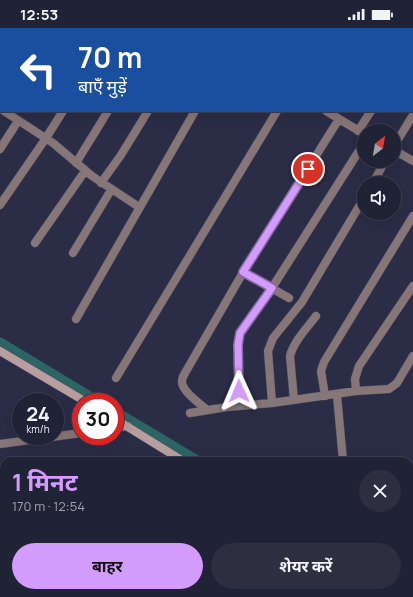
<!DOCTYPE html>
<html lang="hi">
<head>
<meta charset="utf-8">
<style>
	body { margin:0; font-family:Manrope,"Noto Sans Devanagari",sans-serif; background:#2d2f41; color:#f1f3f6; height:100vh; display:flex; flex-direction:column; font-size:15px; white-space:nowrap }
	* { box-sizing:border-box; margin:0 }
	p { font-size:13px; color:#a2a4ad }
	.icon { flex:none; width:22px; height:22px; fill:none; stroke:currentColor; stroke-width:2; stroke-linecap:round; stroke-linejoin:round }
	.map { position:relative; flex:1; overflow:hidden }
	.sheet { position:absolute; left:0px; top:429px; width:413px; height:140px; display:flex; flex-direction:column; background:#202235; border-radius:12px 12px 0 0; box-shadow:0 4px 16px #0002,0 0 0 1px #3d3f50 }
	.sheet>* { flex:none }
	.hud { position:absolute; left:0px; top:0px; width:413px; height:84px; box-shadow:0 4px 16px #0002,0 0 0 1px #3d3f50; background:#1a4fa0; color:#fff; overflow:hidden }
	.needle { width:26px; rotate:31deg }
	.controls { position:absolute; left:357px; top:96px; display:grid; gap:8px }
	.controls a { display:grid; place-items:center; width:44px; height:44px; border-radius:50%; background:#202235; box-shadow:0 4px 16px #0002,0 0 0 1px #3d3f50; font-size:20px }
	.speed { position:absolute; left:12px; top:365px; display:flex; gap:8px; font-size:20px; font-weight:700; text-align:center }
	.speed>* { display:grid; place-content:center; width:52px; height:52px; border-radius:50%; background:#202235; box-shadow:0 4px 16px #0002,0 0 0 1px #3d3f50; line-height:1 }
	.speed small { font-size:10px; font-weight:400 }
	.speed .limit { border:6px solid #d22; background:#fff; color:#111 }
	.pin { position:absolute; display:grid; place-items:center; width:34px; height:34px; color:#fff; margin:-17px; border:2px solid #fff; border-radius:50%; box-shadow:0 1px 4px #0007 }
	.me { position:absolute; width:44px; margin:-22px; rotate:359deg; stroke-linejoin:round; filter:drop-shadow(0 0 3px #0008) }
	.turn { display:flex; align-items:center; gap:14px; height:84px; padding:0 12px; font-size:18px }
	.turn .icon { width:52px; height:52px; stroke-width:2.5 }
	.turn b { display:block; font-size:28px; line-height:34px }
	.round { display:grid; place-items:center; flex:none; width:42px; height:42px; border-radius:21px; background:#2d2f41 }
	.summary { display:flex; align-items:center; justify-content:space-between; height:68px; padding:0 12px }
	h1 { font-size:24px; font-weight:700; line-height:30px; color:#d39cfc }
	.button { display:flex; gap:8px; margin-top:auto; padding:8px 12px }
	.button a { flex:1; height:46px; border-radius:24px; background:#d39cfc; color:#111; font-size:16px; font-weight:700; line-height:46px; text-align:center }
	.button a+a { background:#2d2f41; color:#f1f3f6 }
	.status { display:flex; justify-content:space-between; align-items:center; height:28px; padding:0 20px; background:#202235; direction:ltr }
	.status svg { height:11px; fill:currentColor }
	.map>svg:first-child { display:block }
	.lines { fill:none; stroke-linecap:round; stroke-linejoin:round }
	.canal { stroke:#2d6464; stroke-width:11 }
	.lane-casing { stroke:#464861; stroke-width:5 }
	.street-casing { stroke:#464861; stroke-width:9 }
	.secondary-casing { stroke:#464861; stroke-width:9 }
	.primary-casing { stroke:#464861; stroke-width:11 }
	.lane { stroke:#877677; stroke-width:4 }
	.street { stroke:#877677; stroke-width:8 }
	.secondary { stroke:#b99ea0; stroke-width:8 }
	.primary { stroke:#dfbcbf; stroke-width:10 }
	.route-casing { stroke:#8965a4; stroke-width:10 }
	.route { stroke:#d39cfc; stroke-width:7 }
</style>
</head>
<body>
<div class="status"><b>12:53</b><svg viewBox="0 0 49 12"><path d="M0 12V9h3v3zM5 12V6h3v6zM10 12V3h3v9zM15 12V0h3v12zM26 1h20v11H26zM47 4h2v5h-2z"/></svg></div>
<div class="map">
<svg width="413" height="569" viewBox="0 0 413 569">
	<rect width="100%" height="100%" fill="#2b2d47"/>
	<g class="lines">
		<path class="canal" d="M0 315 98 374
			M115 384 197 433
			M364 565 369 569"/>
		<defs>
			<path id="lane" d="M149 569 231 565"/>
			<path id="street" d="M194 0 195 1
				M25 1V0
				M70 1 71 0
				M113 1 114 0
				M158 1 159 0
				M206 1 207 0
				M250 1 251 0
				M291 1V0
				M335 1 336 0
				M378 1 379 0
				M412 16 413 14
				M0 39 1 38
				M4 83 53 115 92 148 139 179
				M326 83 364 106
				M358 103 371 83
				M394 118 413 87
				M0 121 18 93
				M394 122 413 133
				M76 135 108 83
				M101 155 121 127 148 83
				M373 155 385 133
				M0 177 46 110 63 83
				M35 215 85 143
				M73 225 111 162
				M243 244 289 270
				M76 291 195 83
				M116 350 277 83
				M356 363 355 351 359 338 413 258
				M337 367 343 433
				M325 368 321 343 324 334 413 188
				M294 372 290 328C294 313 307 300 316 288
				M272 375 268 323 273 310 302 274 364 170
				M239 378 238 317 240 305 270 263 364 115
				M206 381C200 376 182 363 182 354 182 351 183 348 185 345L245 241 339 91
				M190 385 227 379 272 375 356 363 389 361 397 355 413 328
				M115 400 128 398
				M0 416 81 405
				M71 569 74 565
				M237 569 238 565"/>
			<path id="secondary" d="M0 323 86 374
				M115 391 183 433
				M355 565 360 569
				M394 565 399 569"/>
			<path id="primary" d="M409 459H413
				M409 472 413 471
				M0 477H4
				M0 488H4"/>
		</defs>
		<use href="#lane" class="lane-casing"/>
		<use href="#street" class="street-casing"/>
		<use href="#secondary" class="secondary-casing"/>
		<use href="#primary" class="primary-casing"/>
		<use href="#lane" class="lane"/>
		<use href="#street" class="street"/>
		<use href="#secondary" class="secondary"/>
		<use href="#primary" class="primary"/>
	</g>
	<g class="lines">
		<defs>
			<path id="route" d="M239 363 238 317 240 305 272 260 243 244 308 141"/>
		</defs>
		<use href="#route" class="route-casing"/>
		<use href="#route" class="route"/>
	</g>
</svg>
<div class="controls">
<a><svg class="needle" viewBox="-14 -14 28 28"><path d="M0-13l5 13h-10z" fill="#e53935"/><path d="M0 13l5-13h-10z" fill="#a2a4ad"/></svg></a>
<a><svg class="icon" aria-label="sound" viewBox="0 0 24 24"><path d="M4 9h4l5-4v14l-5-4H4zM17 9q2 3 0 6"/></svg></a>
</div>
<div class="speed"><div>24<small>km/h</small></div><div class="limit">30</div></div>
<div class="pin" style="left:308px;top:141px;background:#d93025"><svg class="icon" aria-label="arrive" viewBox="0 0 24 24"><path d="M6 21V4h12l-3 4 3 4H6"/></svg></div>
<svg class="me" style="left:239px;top:363px" viewBox="-20 -20 40 40"><path d="M0-17L14 15 0 8-14 15z" fill="#d39cfc" stroke="#fff" stroke-width="4"/></svg>
<div class="hud">
<div class="turn"><svg class="icon" aria-label="left" viewBox="0 0 24 24"><path d="M17 20v-9H6M10 6l-5 5 5 5"/></svg><div><b>70 m</b>बाएँ मुड़ें</div></div>
</div>
<section class="sheet">
<div class="summary"><div><h1>1 मिनट</h1><p>170 m · 12:54</p></div><a class="round"><svg class="icon" aria-label="close" viewBox="0 0 24 24"><path d="M6 6l12 12M18 6L6 18"/></svg></a></div>
<div class="button"><a>बाहर</a><a>शेयर करें</a></div>
</section>
</div>
</body>
</html>
